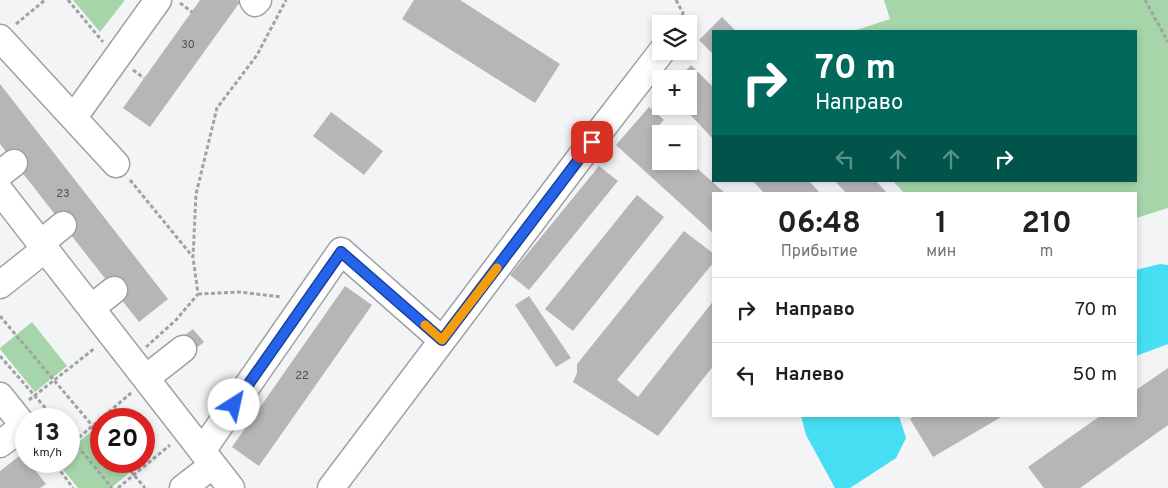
<!DOCTYPE html>
<html lang="ru">
<head>
<meta charset="utf-8">
<style>
	body { margin:0; font-family:Overpass,sans-serif; background:#f6f6f6; color:#202124; height:100vh; display:flex; flex-direction:column; font-size:19px; white-space:nowrap }
	* { box-sizing:border-box; margin:0 }
	p { font-size:16px; color:#757577 }
	.icon { flex:none; width:28px; height:28px; fill:none; stroke:currentColor; stroke-width:2; stroke-linecap:round; stroke-linejoin:round }
	.map { position:relative; flex:1; overflow:hidden }
	.drawer { position:absolute; left:712px; top:192px; width:425px; height:225px; display:flex; flex-direction:column; background:#fff; border-radius:0px; box-shadow:0 2px 8px #0003 }
	.drawer>* { flex:none }
	.guide { position:absolute; left:712px; top:30px; width:425px; height:152px; border-radius:0px; box-shadow:0 2px 8px #0003; background:#00695c; color:#fff; overflow:hidden }
	.controls { position:absolute; left:652px; top:15px; display:grid; gap:10px }
	.controls a { display:grid; place-items:center; width:45px; height:45px; border-radius:0px; background:#fff; box-shadow:0 2px 8px #0003; font-size:25px }
	.speed { position:absolute; left:15px; top:408px; display:flex; gap:10px; font-size:25px; font-weight:700; text-align:center }
	.speed>* { display:grid; place-content:center; width:65px; height:65px; border-radius:50%; background:#fff; box-shadow:0 2px 8px #0003; line-height:1 }
	.speed small { font-size:12px; font-weight:400 }
	.speed .limit { border:8px solid #d22; background:#fff; color:#111 }
	.pin { position:absolute; display:grid; place-items:center; width:42px; height:42px; color:#fff; margin:-21px; border-radius:10px; box-shadow:0 2px 8px #0006 }
	.me { position:absolute; width:55px; margin:-28px; rotate:35deg; stroke-linejoin:round; filter:drop-shadow(0 0 4px #0008) }
	.turn { display:flex; align-items:center; gap:18px; height:105px; padding:0 20px; font-size:22px }
	.turn .icon { width:65px; height:65px; stroke-width:2.5 }
	.turn b { display:block; font-size:35px; line-height:42px }
	.lanes { display:flex; align-items:center; height:48px; padding:0 20px; background:#0003; justify-content:center; gap:25px; direction:ltr }
	.lanes .off { opacity:.35 }
	.eta { display:flex; justify-content:space-evenly; align-items:center; height:85px; text-align:center }
	.eta b { font-size:30px; font-weight:700; line-height:35px }
	ul { padding:0; list-style:none }
	li { display:flex; align-items:center; gap:15px; height:65px; padding:0 20px; border-top:1px solid #e0e0e0 }
	li div { flex:1 }
	li b { display:block; font-size:19px }
	li em { font-style:normal }
	.map>svg:first-child { display:block }
	.green { fill:#a6d5a9 }
	.water { fill:#46def3 }
	.building { fill:#b7b5b7 }
	.lines { fill:none; stroke-linecap:round; stroke-linejoin:round }
	.minor-casing { stroke:#9fa0a2; stroke-width:29 }
	.path { stroke:#a1a2a4; stroke-width:3; stroke-dasharray:4 2.5; stroke-linecap:butt }
	.minor { stroke:#fff; stroke-width:26 }
	.route-casing { stroke:#184099; stroke-width:12 }
	.route { stroke:#2563eb; stroke-width:9 }
	.slow { stroke:#f59e0b; stroke-width:9 }
	.labels { text-anchor:middle; dominant-baseline:central; stroke-width:4; stroke-linejoin:round; paint-order:stroke }
	.number-label { font-size:11px; fill:#505051 }
</style>
</head>
<body>
<div class="map">
<svg width="1168" height="488" viewBox="0 0 1168 488">
	<rect width="100%" height="100%" fill="#f3f4f6"/>
	<path class="green" d="M73 0H125L100 32Z
		M884 0H1168V208L1136 218V194H905L893 181H1136V31H853L890 19Z
		M32 322 67 366 35 392 0 349V348Z
		M93 430 101 440V461H119L129 473 111 488H78L56 461H69V450Z"/>
	<path class="water" d="M1160 264 1168 265V344L1136 356V270Z
		M801 416H899L906 438 896 458 850 488H835L806 435Z"/>
	<path class="building" d="M200 0H237L240 2 150 127 123 108Z
		M414 0H460L560 64 535 103 402 19Z
		M722 17 736 31H714V55L699 40Z
		M691 65 714 88V140L682 106H689V79H678Z
		M0 84 168 299 139 322 0 144Z
		M649 107 664 120 654 130 661 136V161H689L726 194H714V234L616 145Z
		M331 112 383 151 364 175 313 136Z
		M599 166 618 181 529 290 510 275Z
		M753 181H809L821 194H765Z
		M835 181H876L888 194H847Z
		M637 195 664 217 573 331 545 309Z
		M684 231 714 254V262L617 380 638 397 714 300V365L658 436 573 382 577 373V364Z
		M345 286 372 305 259 466 232 447Z
		M529 296 571 358 556 367 515 305Z
		M193 329 204 342 188 355 177 341Z
		M1168 368V425L1080 488H1044L1028 467 1100 416H1136V390Z
		M914 416H1003L933 457 910 419Z
		M22 454 26 459V461H28L46 484 40 488H0V471Z"/>
	<g class="lines">
		<defs>
			<path id="minor" d="M253 0 255 3 258 0
				M0 38 116 164
				M74 117 158 0
				M0 174 14 163
				M0 191 231 488
				M41 243 63 225
				M0 285 45 249
				M91 308 114 290
				M146 378 183 349
				M0 396 24 426 0 444
				M202 451 341 251 442 340
				M183 488 213 465
				M331 488 591 143 662 51"/>
		</defs>
		<use href="#minor" class="minor-casing"/>
		<path class="path" d="M68 0 103 42
			M676 0 683 13 680 24
			M1145 0 1168 42
			M180 3 192 12
			M16 24 45 0
			M133 70 144 78
			M130 180 193 257
			M198 294 240 292 282 297
			M0 316 101 436
			M146 347 176 320 198 294 193 257 196 194 217 108 257 55 286 0
			M0 356 55 419
			M29 400 95 348
			M69 436 112 488
			M69 446 131 393
			M53 461 73 488
			M122 461 145 488
			M118 488 170 445"/>
		<use href="#minor" class="minor"/>
	</g>
	<g class="lines">
		<defs>
			<path id="route" d="M234 405 341 252 442 340 592 142"/>
		</defs>
		<use href="#route" class="route-casing"/>
		<use href="#route" class="route"/>
		<path class="slow" d="M425 325 442 340 497 268"/>
	</g>
	<g class="labels">
		<g class="number-label">
			<text x="188" y="45">30</text>
			<text x="63" y="194">23</text>
			<text x="302" y="376">22</text>
		</g>
	</g>
</svg>
<div class="controls">
<a><svg class="icon" aria-label="layers" viewBox="0 0 24 24"><path d="M12 4l9 5-9 5-9-5zM3 14l9 5 9-5"/></svg></a>
<a>+</a>
<a>−</a>
</div>
<div class="speed"><div>13<small>km/h</small></div><div class="limit">20</div></div>
<div class="pin" style="left:592px;top:142px;background:#d93025"><svg class="icon" aria-label="arrive" viewBox="0 0 24 24"><path d="M6 21V4h12l-3 4 3 4H6"/></svg></div>
<svg class="me" style="left:234px;top:405px" viewBox="-20 -20 40 40"><circle r="19" fill="#fff"/><path d="M0-13L10 11 0 6-10 11z" fill="#2563eb"/></svg>
<div class="guide">
<div class="turn"><svg class="icon" aria-label="right" viewBox="0 0 24 24"><path d="M7 20v-9h11M14 6l5 5-5 5"/></svg><div><b>70 m</b>Направо</div></div>
<div class="lanes"><svg class="icon off" aria-label="left" viewBox="0 0 24 24"><path d="M17 20v-9H6M10 6l-5 5 5 5"/></svg><svg class="icon off" aria-label="ahead" viewBox="0 0 24 24"><path d="M12 20V5M6 11l6-6 6 6"/></svg><svg class="icon off" aria-label="ahead" viewBox="0 0 24 24"><path d="M12 20V5M6 11l6-6 6 6"/></svg><svg class="icon" aria-label="right" viewBox="0 0 24 24"><path d="M7 20v-9h11M14 6l5 5-5 5"/></svg></div>
</div>
<section class="drawer">
<div class="eta">
<div><b>06:48</b><p>Прибытие</p></div>
<div><b>1</b><p>мин</p></div>
<div><b>210</b><p>m</p></div>
</div>
<ul>
<li><svg class="icon" aria-label="right" viewBox="0 0 24 24"><path d="M7 20v-9h11M14 6l5 5-5 5"/></svg><div><b>Направо</b></div><em>70 m</em></li>
<li><svg class="icon" aria-label="left" viewBox="0 0 24 24"><path d="M17 20v-9H6M10 6l-5 5 5 5"/></svg><div><b>Налево</b></div><em>50 m</em></li>
</ul>
</section>
</div>
</body>
</html>
